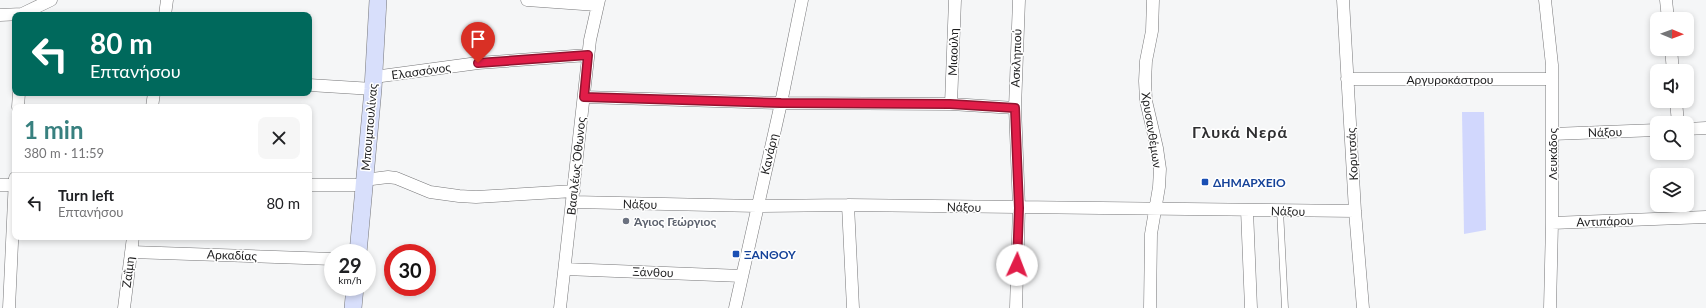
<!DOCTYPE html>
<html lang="en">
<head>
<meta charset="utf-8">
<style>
	body { margin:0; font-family:Lato,sans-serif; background:#f6f6f6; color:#202124; height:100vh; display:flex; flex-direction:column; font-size:15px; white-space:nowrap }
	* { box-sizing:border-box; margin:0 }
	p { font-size:13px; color:#757577 }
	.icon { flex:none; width:22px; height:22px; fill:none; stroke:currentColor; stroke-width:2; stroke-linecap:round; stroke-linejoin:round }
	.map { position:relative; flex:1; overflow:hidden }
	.drawer { position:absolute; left:12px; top:104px; width:300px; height:136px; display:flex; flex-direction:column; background:#fff; border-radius:8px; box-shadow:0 2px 6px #0003 }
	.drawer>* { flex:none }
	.hud { position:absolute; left:12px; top:12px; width:300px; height:84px; border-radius:8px; box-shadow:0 2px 6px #0003; background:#00695c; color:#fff; overflow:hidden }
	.needle { width:26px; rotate:91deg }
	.fabs { position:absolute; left:1650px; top:12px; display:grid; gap:8px }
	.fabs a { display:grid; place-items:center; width:44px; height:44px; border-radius:8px; background:#fff; box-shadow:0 2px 6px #0003; font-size:20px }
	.speed { position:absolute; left:324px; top:244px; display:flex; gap:8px; font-size:20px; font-weight:700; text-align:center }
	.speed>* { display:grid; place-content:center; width:52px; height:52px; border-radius:50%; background:#fff; box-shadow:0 2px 6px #0003; line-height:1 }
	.speed small { font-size:10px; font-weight:400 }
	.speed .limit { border:6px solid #d22; background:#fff; color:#111 }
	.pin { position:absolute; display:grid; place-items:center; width:34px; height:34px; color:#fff; margin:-41px -17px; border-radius:50% 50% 50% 0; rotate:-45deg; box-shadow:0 0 4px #0007 }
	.pin .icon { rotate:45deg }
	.me { position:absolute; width:44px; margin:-22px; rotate:2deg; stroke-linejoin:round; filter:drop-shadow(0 0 3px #0008) }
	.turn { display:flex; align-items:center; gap:14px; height:84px; padding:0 12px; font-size:18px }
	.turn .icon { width:52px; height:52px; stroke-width:2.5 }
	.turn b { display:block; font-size:28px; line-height:34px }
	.round { display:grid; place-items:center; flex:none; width:42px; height:42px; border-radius:8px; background:#f6f6f6 }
	.summary { display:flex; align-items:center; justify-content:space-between; height:68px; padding:0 12px }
	h1 { font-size:24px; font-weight:700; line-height:30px; color:#38807f }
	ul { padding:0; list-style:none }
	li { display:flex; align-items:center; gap:12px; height:60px; padding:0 12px; border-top:1px solid #e0e0e0 }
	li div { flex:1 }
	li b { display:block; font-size:15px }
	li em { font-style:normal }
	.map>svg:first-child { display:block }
	.green { fill:#d1d7fd }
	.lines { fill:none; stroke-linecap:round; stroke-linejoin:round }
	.lane-casing { stroke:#777779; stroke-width:7 }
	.street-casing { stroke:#777779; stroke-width:13 }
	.secondary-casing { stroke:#777779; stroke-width:18 }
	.lane { stroke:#fff; stroke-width:6 }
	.street { stroke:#fff; stroke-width:12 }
	.secondary { stroke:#d8dffb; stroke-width:17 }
	.route-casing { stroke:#92132f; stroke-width:10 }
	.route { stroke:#e11d48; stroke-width:7 }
	.transit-dot { fill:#1a4fb4; stroke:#fff; stroke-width:1.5 }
	.worship-dot { fill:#6b7280; stroke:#fff; stroke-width:1.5 }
	.labels { text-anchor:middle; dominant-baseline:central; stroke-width:3; stroke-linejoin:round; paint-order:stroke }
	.street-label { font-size:12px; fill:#1e1e1f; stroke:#fff }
	.transit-label { font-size:12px; font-weight:bold; fill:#164399; stroke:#fff; text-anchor:start }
	.worship-label { font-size:12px; font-weight:bold; fill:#5b616d; stroke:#fff; text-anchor:start }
	.district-label { font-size:16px; font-weight:bold; letter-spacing:1px; fill:#2e2e30; stroke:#fff }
</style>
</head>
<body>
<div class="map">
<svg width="1706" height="308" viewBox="0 0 1706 308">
	<rect width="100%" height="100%" fill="#f5f6f7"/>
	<path class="green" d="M1462 112H1484L1486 230 1464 234Z"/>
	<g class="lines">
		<defs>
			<path id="lane" d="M1280 210 1285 308"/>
			<path id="street" d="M527 0 597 5
				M1343 0 1355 211 1363 308
				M1545 0 1552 65V223L1550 308
				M1666 0 1668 19
				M0 15 22 14 51 0
				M165 15 167 0
				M1671 49 1673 71
				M374 77 478 63 588 55
				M1347 79H1552
				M309 85 373 89
				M584 97 781 103 951 104 1015 108
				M1676 101 1678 123
				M951 104 955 0
				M18 107 19 93
				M152 107 154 93
				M1687 129 1706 128
				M1552 134 1657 130
				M364 180 388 177 396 178 430 192 459 196 476 197 574 191
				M0 185H15
				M309 185H364
				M573 202 757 206 848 205 1355 211
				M848 205 853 308
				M1247 210 1251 308
				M1552 223 1706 217
				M131 252 333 259
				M565 269 742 276
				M9 308 15 178
				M124 308 133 237
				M560 308 590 40 599 0
				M735 308 781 103 802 0
				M1016 308 1019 207 1015 108 1019 0
				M1150 308 1151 234 1159 187 1160 169 1157 148 1146 101 1145 81 1146 61 1152 31 1153 0"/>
			<path id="secondary" d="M358 253 373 89 378 0
				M353 308 355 287"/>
		</defs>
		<use href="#lane" class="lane-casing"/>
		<use href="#street" class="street-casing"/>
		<use href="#secondary" class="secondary-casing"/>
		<use href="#lane" class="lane"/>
		<use href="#street" class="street"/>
		<use href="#secondary" class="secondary"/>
	</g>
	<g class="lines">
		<defs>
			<path id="route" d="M478 63 588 55 584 97 781 103 950 104 1015 108 1019 208 1017 265"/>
		</defs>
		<use href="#route" class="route-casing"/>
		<use href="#route" class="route"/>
	</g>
	<g class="transit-dot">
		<rect x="1201" y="178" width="8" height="8" rx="2"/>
		<rect x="732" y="250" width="8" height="8" rx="2"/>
	</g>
	<circle class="worship-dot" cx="626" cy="221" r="4"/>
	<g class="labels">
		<g class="street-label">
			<text transform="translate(953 52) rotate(-88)">Μιαούλη</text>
			<text transform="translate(1016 58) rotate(-88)">Ασκληπιού</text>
			<text transform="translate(421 71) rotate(-8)">Ελασσόνος</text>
			<text x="1450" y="79">Αργυροκάστρου</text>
			<text transform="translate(369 127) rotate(-85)">Μπουμπουλίνας</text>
			<text transform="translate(1152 130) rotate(81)">Χρυσανθέμων</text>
			<text transform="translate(1605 132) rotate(-2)">Νάξου</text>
			<text transform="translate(769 154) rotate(-77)">Κανάρη</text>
			<text transform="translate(1352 154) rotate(-93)">Κορυτσάς</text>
			<text transform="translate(1552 154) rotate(-90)">Λευκάδος</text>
			<text transform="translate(576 166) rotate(-84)">Βασιλέως Όθωνος</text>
			<text transform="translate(640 204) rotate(1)">Νάξου</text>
			<text transform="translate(964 207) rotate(1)">Νάξου</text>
			<text transform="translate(1288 211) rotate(1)">Νάξου</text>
			<text transform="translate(1605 221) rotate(-2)">Αντιπάρου</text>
			<text transform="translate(232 255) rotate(2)">Αρκαδίας</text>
			<text transform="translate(128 272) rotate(-83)">Ζαΐμη</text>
			<text transform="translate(653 272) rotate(2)">Ξάνθου</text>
		</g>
		<g class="transit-label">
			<text x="1213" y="182">ΔΗΜΑΡΧΕΙΟ</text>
			<text x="744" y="254">ΞΑΝΘΟΥ</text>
		</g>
		<g class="worship-label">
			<text x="634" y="221">Άγιος Γεώργιος</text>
		</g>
		<g class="district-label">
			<text x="1240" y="131">Γλυκά Νερά</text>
		</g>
	</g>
</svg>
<div class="fabs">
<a><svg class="needle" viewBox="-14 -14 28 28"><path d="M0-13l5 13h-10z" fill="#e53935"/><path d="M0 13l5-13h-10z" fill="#757577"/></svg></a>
<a><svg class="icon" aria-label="sound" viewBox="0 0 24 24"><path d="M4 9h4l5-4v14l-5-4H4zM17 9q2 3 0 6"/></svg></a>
<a><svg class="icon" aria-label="search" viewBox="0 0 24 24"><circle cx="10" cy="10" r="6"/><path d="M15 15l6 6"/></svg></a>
<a><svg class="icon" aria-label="layers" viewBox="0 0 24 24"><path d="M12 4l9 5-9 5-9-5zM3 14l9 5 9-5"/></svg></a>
</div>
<div class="speed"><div>29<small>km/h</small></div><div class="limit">30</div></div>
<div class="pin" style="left:478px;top:63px;background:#d93025"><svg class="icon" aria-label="arrive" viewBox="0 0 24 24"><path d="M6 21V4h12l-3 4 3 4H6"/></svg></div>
<svg class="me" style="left:1017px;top:265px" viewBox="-20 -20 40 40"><circle r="19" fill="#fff"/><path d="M0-13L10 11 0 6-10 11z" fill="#e11d48"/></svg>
<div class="hud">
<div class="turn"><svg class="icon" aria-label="left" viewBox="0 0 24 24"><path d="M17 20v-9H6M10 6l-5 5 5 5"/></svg><div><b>80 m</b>Επτανήσου</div></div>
</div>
<section class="drawer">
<div class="summary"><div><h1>1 min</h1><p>380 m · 11:59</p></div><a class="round"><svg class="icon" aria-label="close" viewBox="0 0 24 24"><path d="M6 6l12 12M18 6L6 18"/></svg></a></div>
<ul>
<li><svg class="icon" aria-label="left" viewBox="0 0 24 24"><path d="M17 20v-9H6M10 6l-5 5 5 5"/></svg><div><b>Turn left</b><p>Επτανήσου</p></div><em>80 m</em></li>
</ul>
</section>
</div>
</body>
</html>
